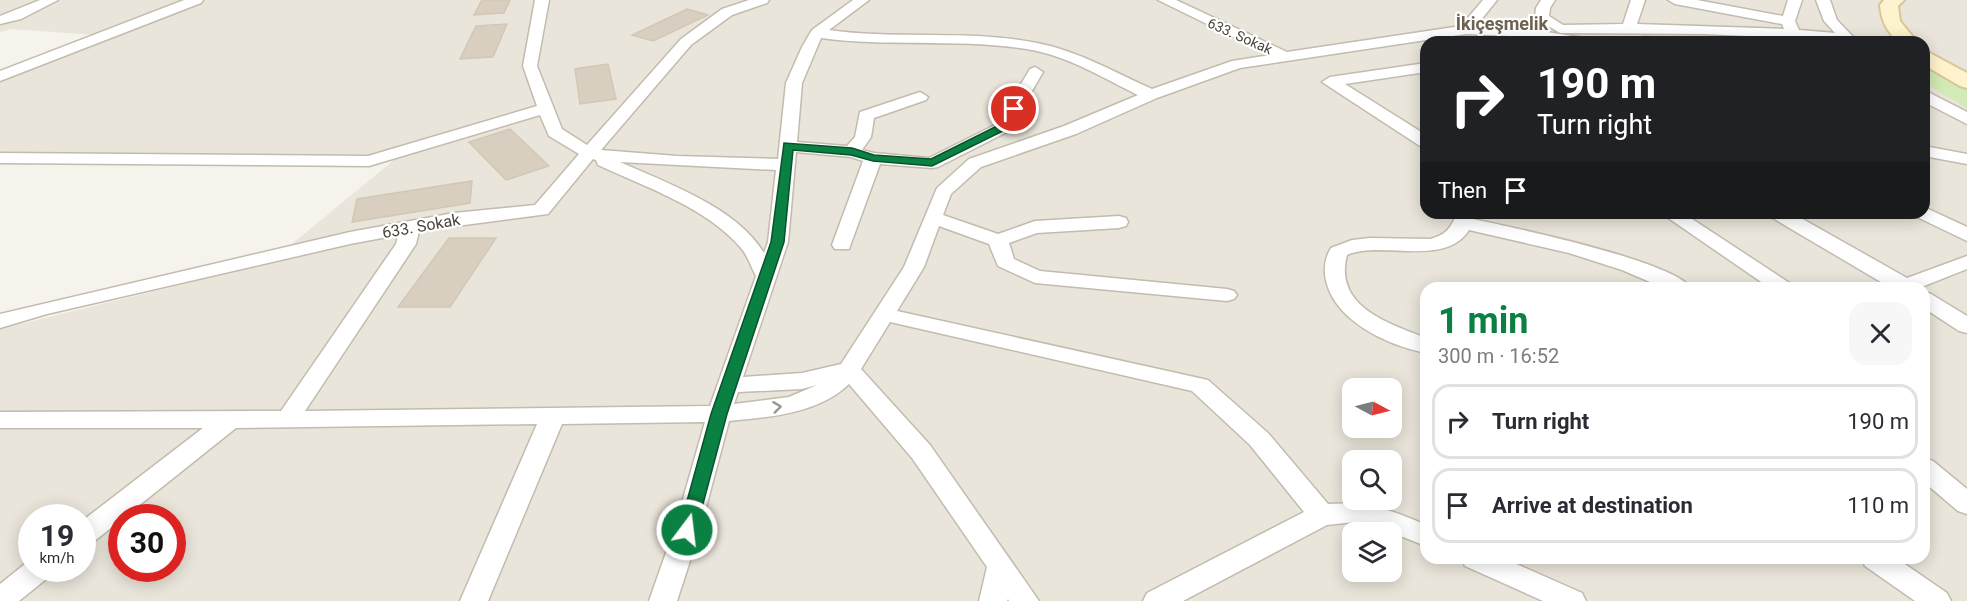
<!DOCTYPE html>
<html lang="en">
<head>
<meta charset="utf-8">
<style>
	body { margin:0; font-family:Roboto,sans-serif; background:#f7f7f7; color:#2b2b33; height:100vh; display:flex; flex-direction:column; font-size:22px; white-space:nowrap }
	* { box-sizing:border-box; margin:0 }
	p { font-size:20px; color:#7c7c81 }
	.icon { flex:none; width:33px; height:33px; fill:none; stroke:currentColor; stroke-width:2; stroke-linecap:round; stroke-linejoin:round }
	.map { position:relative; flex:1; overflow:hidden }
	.drawer { position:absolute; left:1420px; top:282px; width:510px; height:282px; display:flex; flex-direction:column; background:#fff; border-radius:18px; box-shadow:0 3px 15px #0003 }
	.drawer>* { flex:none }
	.hud { position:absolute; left:1420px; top:36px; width:510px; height:183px; border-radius:18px; box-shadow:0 3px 15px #0003; background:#202124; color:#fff; overflow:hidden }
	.needle { width:39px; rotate:97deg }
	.fabs { position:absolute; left:1342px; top:378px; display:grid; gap:12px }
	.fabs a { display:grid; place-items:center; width:60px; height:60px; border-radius:12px; background:#fff; box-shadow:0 3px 15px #0003; font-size:30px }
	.speed { position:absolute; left:18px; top:504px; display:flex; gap:12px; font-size:30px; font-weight:700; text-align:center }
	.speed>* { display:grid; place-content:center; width:78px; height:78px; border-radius:50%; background:#fff; box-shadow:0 3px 15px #0003; line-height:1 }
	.speed small { font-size:15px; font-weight:400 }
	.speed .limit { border:9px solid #d22; background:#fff; color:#111 }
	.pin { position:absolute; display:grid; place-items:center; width:51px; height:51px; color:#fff; margin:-26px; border:3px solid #fff; border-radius:50%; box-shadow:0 2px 6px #0007 }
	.me { position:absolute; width:66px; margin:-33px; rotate:15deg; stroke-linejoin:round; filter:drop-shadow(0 0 4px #0008) }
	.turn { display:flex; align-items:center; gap:21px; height:126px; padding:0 18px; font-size:27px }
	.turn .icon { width:78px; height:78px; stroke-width:2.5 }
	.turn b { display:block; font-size:42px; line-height:51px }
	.then { display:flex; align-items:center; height:57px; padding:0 18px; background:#0003; gap:12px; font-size:22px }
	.round { display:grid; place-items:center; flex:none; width:63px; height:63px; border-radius:18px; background:#f7f7f7 }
	.head { display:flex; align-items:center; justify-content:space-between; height:102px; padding:0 18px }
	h1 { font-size:36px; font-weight:700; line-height:45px; color:#0b8043 }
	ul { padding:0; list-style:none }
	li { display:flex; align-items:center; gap:18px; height:75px; margin:0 12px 9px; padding:0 6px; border:3px solid #e1e1e2; border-radius:18px }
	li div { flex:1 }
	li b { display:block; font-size:22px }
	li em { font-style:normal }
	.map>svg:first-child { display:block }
	.residential { fill:#eae5da; fill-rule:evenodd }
	.green { fill:#d2eab5 }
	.building { fill:#d8cfc1; stroke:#d3c7b4; stroke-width:1.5 }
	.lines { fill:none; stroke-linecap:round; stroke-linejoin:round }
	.street-casing { stroke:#c2bbae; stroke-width:3 }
	.secondary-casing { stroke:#d6c79b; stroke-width:4 }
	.street { fill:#fff; fill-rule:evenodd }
	.secondary { fill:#fff3cd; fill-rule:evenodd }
	.oneway { stroke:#9c9892 }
	.route { fill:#0b8043; stroke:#07532c; stroke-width:1.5 }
	.labels { text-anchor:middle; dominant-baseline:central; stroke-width:4.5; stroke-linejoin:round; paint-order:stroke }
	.far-street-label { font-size:14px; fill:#4b4439; stroke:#fff }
	.street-label { font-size:16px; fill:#4b4439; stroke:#fff }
	.far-district-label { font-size:18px; font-weight:bold; fill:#6e6250; stroke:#fff }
</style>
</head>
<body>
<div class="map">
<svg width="1967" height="601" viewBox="0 0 1967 601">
	<rect width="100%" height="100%" fill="#f6f3ec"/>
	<path class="residential" d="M0 0H1967V601H0V329L269 263 400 155 0 153V80L95 35 11 29 0 32ZM1426 42H1924V213H1426ZM1426 288H1924V558H1426ZM1353 388H1392V428H1353ZM1353 460H1392V500H1353ZM32 518H82V568H32ZM122 518H172V568H122ZM1353 532H1392V572H1353Z"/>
	<path class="green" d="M1925 59 1967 84V108L1925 83Z"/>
	<path class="building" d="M482 0H510L504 13 474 15Z
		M687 9 708 15 653 41 632 35Z
		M507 24 493 57 460 59 476 26Z
		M1644 36 1682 38 1685 42H1648Z
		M608 64 616 99 580 104 575 69Z
		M510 129 549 166 506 180 469 142Z
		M472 181 470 203 352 222 357 199Z
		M449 238H496L450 307H398Z"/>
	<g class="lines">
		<defs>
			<path id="street" d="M40 0H58L21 19 0 24V16Z
				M184 0H203L201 3 0 81V71Z
				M535 0H549L537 66 562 129 587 145 681 39 722 9 749 0H769L767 3 732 15 691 45 601 150 677 156 778 159 786 83 802 47 812 30 853 0H869L829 30C898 40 968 29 1037 43 1078 51 1114 72 1152 89L1232 61 1270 55 1158 0H1176L1287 52 1461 26 1483 0H1497L1476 26 1529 29 1584 38 1591 42H1558L1529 37 1466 34 1240 68 1157 98 1076 134 981 167 951 194 943 215 998 234 1035 221 1119 216 1126 218 1128 222 1126 226 1119 228 1037 233 1009 243 1014 259 1040 271 1227 289 1234 291 1237 295 1234 299 1227 301 1035 283 998 266 989 244 939 226 924 267 897 311 1208 380 1268 433 1328 504C1367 501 1392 510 1426 525V546L1385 530 1355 522 1327 525 1183 601H1143L1147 593 1304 512 1250 445 1192 391 890 322 861 369 930 445 1039 601H1009L1008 599 1007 601H979L987 567 912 458 849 384C818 414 770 417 729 421L700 530 677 601H649L674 530 705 422 562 424 488 601H460L537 424 236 428 92 543 82 546V521L203 428H0V412L281 411 396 244 398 235 350 244 47 314 0 328V314L350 232 454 213 535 205 579 154 549 136 540 115 369 166 0 163V153L368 156 537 106 523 66ZM821 38C893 48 966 37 1037 51 1073 59 1105 79 1138 95L1064 126 969 159 937 188 904 267 841 364 802 373 743 377 788 242 796 152 851 157 863 161 832 245 835 249H849L880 164 932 168 938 167 1009 131 1043 72 1035 67 1030 69 997 124 929 158 874 153 862 150 871 137 874 118 926 100 928 97 920 92 860 112 855 137 847 146 797 142 802 83ZM593 159 596 160 598 165C645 187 706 207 741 248 748 256 751 267 756 276L710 406 305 411 416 244 419 231 548 214ZM620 162 776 170 768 242 764 253C736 207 667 183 620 162ZM817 385 789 397 734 404 738 392 802 389Z
				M1541 0H1555L1550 8 1549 16 1563 25 1623 24 1631 0H1645L1637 24 1784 29 1782 24 1675 4 1668 0H1697L1783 16 1788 0H1802L1795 21 1799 30 1835 33 1824 21 1816 0H1830L1837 20 1857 41 1704 34 1560 33 1535 18 1536 8Z
				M1426 63V72L1345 84 1426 135V147L1420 146 1322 82 1330 77Z
				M1924 90 1967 112V124L1924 102Z
				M1924 146 1967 154V164L1924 156Z
				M1924 207 1967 227V241L1917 217 1915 213H1924Z
				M1457 213H1475L1473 219C1511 227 1673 261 1691 288H1664L1622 270 1569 253 1469 230C1445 268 1382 240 1347 255 1333 307 1390 324 1426 338V353C1387 345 1331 320 1325 275 1324 265 1326 256 1331 248L1352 240 1370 238 1430 239C1446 235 1451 228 1457 213Z
				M1661 213H1683L1791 284 1794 288H1770Z
				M1769 213H1792L1907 278 1967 256V269L1919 288H1891L1771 217Z
				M1924 292 1931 294 1967 316V333L1959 331 1924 308Z
				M1924 458 1933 461 1967 489V514L1958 511 1924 482Z
				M1461 558H1503L1582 593 1586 601H1543L1465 566Z
				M1861 558H1896L1947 593 1951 601H1915L1865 566Z
				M30 560 32 568H54L50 576 19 601H0V584Z"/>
			<path id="secondary" d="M1884 0H1904L1898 6 1900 21 1917 42H1897C1886 28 1882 23 1880 5Z
				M1924 50 1967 73V88L1960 86 1924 65Z"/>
		</defs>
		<use href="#street" class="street-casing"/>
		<use href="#secondary" class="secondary-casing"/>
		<use href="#street" class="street"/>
		<use href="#secondary" class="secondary"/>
	</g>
	<defs><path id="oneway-chevron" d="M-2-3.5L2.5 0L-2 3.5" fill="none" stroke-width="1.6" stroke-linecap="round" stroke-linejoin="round" transform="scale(1.5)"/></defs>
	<use class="oneway" href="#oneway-chevron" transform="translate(777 407) rotate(-7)"/>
	<path class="route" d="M1014 105 1019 109 1007 129 932 166 873 161 851 155 793 150 784 242 727 414 696 530 693 535 687 537 681 535 679 530 711 414 771 242 784 143 852 148 874 155 931 159 999 125 1010 106Z"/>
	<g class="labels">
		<g class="far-street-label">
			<text transform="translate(1240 36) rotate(24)">633. Sokak</text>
		</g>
		<g class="street-label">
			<text transform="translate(421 226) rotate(-10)">633. Sokak</text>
		</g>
		<g class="far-district-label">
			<text x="1502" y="23">İkiçeşmelik</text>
		</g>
	</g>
</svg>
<div class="fabs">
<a><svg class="needle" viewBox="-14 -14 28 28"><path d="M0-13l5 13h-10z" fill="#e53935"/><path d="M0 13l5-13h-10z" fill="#7c7c81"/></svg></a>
<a><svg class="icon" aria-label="search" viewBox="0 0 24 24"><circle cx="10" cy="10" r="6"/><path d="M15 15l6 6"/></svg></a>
<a><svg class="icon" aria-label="layers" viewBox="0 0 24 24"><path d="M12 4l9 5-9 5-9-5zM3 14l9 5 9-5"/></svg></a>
</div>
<div class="speed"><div>19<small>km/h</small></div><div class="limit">30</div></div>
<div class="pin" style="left:1014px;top:109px;background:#d93025"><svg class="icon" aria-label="arrive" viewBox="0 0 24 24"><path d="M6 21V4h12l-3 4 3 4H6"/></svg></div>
<svg class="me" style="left:687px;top:530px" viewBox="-20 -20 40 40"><circle r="17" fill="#0b8043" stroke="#fff" stroke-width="3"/><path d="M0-11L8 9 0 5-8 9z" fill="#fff"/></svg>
<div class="hud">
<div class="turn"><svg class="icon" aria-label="right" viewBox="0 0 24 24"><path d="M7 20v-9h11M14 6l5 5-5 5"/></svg><div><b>190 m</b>Turn right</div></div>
<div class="then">Then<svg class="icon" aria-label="arrive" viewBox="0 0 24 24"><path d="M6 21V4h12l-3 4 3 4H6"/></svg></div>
</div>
<section class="drawer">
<div class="head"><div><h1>1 min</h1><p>300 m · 16:52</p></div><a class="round"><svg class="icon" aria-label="close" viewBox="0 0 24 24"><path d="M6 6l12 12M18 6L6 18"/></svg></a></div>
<ul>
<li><svg class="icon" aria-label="right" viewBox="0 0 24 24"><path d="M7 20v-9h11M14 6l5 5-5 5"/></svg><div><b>Turn right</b></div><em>190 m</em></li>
<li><svg class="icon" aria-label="arrive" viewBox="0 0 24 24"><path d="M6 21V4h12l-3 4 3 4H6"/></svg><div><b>Arrive at destination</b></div><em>110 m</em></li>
</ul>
</section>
</div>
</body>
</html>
